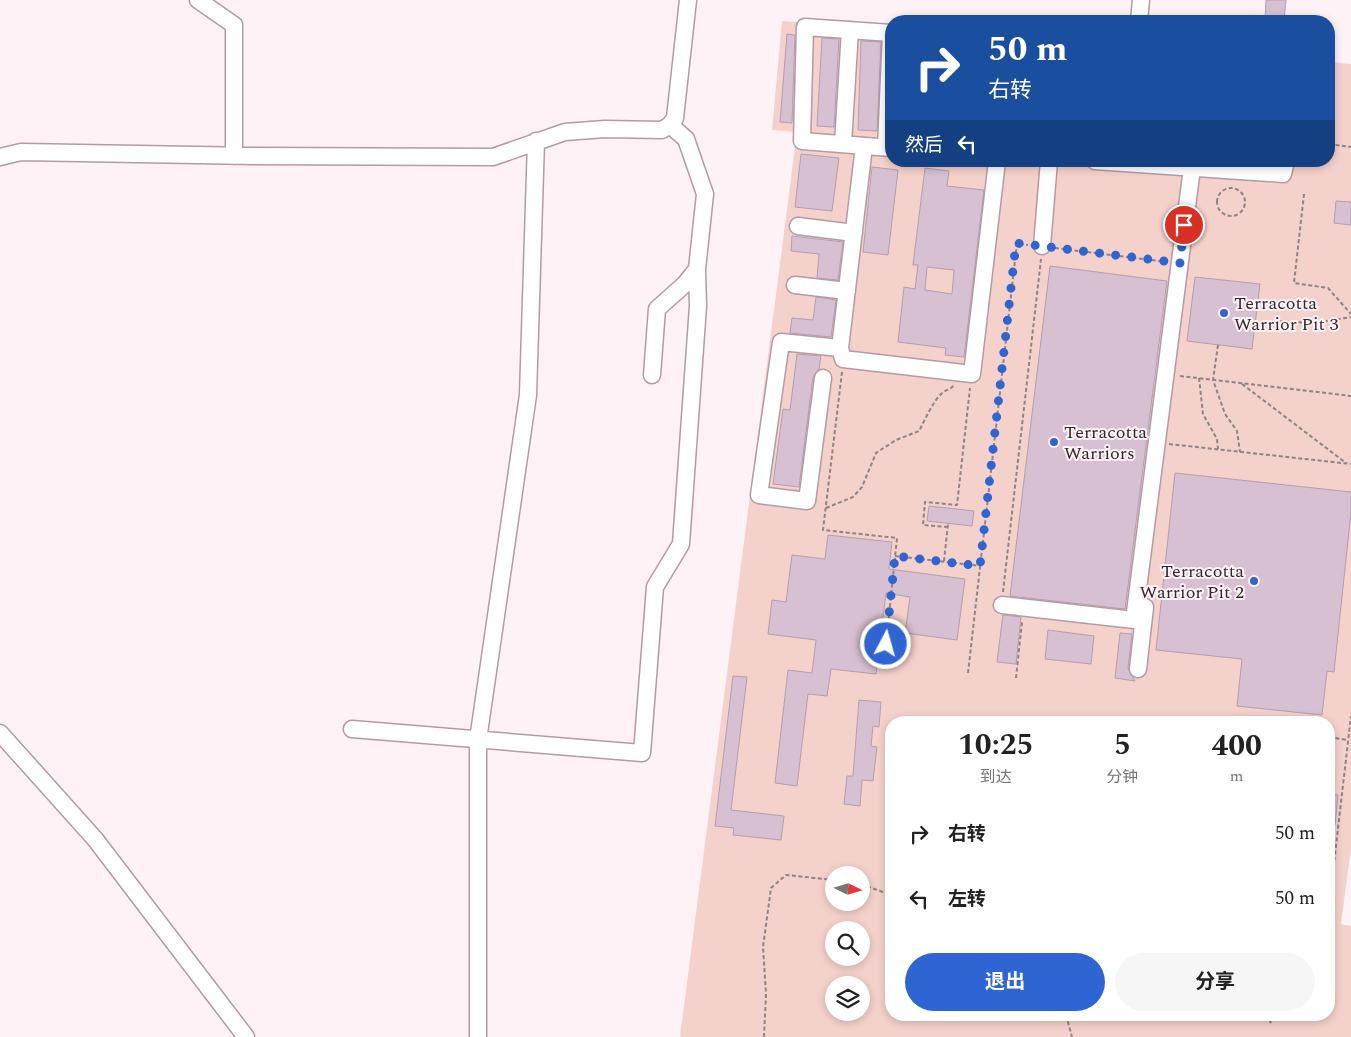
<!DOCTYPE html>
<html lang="zh">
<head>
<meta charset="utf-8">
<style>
	body { margin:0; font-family:Spectral,"Noto Sans SC",serif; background:#f6f6f6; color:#222; height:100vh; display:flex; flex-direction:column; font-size:19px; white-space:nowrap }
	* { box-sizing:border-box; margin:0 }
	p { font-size:16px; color:#767676 }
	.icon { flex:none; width:28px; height:28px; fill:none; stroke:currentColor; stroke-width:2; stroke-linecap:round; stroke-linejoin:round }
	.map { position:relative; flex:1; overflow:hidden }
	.details { position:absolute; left:885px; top:716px; width:450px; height:305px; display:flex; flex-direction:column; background:#fff; border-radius:20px; box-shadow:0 2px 8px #0003 }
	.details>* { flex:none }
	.hud { position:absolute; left:885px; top:15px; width:450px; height:152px; border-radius:20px; box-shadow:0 2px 8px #0003; background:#1a4fa0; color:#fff; overflow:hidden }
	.needle { width:32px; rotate:95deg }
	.buttons { position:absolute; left:825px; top:866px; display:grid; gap:10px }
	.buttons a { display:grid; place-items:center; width:45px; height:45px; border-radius:50%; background:#fff; box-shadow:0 2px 8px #0003; font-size:25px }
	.pin { position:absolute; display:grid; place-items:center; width:42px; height:42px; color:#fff; margin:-21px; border:2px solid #fff; border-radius:50%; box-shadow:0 1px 5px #0007 }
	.me { position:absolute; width:55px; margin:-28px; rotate:6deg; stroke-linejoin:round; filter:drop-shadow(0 0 4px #0008) }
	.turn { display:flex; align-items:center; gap:18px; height:105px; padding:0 20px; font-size:22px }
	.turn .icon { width:65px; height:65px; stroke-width:2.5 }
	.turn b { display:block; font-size:35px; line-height:42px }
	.then { display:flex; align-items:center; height:48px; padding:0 20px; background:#0003; gap:10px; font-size:19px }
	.eta { display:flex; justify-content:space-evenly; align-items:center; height:85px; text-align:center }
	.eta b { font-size:30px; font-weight:700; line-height:35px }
	.action { display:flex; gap:10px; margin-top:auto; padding:10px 20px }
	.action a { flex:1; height:58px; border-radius:30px; background:#2f65d3; color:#fff; font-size:20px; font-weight:700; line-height:58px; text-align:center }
	.action a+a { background:#f6f6f6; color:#222 }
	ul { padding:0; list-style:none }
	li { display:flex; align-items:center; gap:15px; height:65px; padding:0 20px }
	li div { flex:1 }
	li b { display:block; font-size:19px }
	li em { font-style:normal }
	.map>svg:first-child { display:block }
	.green { fill:#f5d1cb; fill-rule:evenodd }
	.building { fill:#d7c0d1; stroke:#b39dae; fill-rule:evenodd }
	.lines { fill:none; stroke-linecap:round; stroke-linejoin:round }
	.minor-casing { stroke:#b59aa5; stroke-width:19 }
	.path { stroke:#8f8388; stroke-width:2; stroke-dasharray:4 2.5; stroke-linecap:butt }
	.minor { stroke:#fff; stroke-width:16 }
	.route { stroke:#2f65d3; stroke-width:9; stroke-dasharray:0 16.2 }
	.poi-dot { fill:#2f65d3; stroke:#fef2f7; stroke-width:2 }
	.labels { text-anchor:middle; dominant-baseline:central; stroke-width:4; stroke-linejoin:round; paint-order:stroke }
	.poi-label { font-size:18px; fill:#32272b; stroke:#fef2f7; text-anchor:start }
</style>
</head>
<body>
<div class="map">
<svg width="1351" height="1037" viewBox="0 0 1351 1037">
	<rect width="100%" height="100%" fill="#fef2f7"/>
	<path class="green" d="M782 21 891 29V161H1329V62L1351 64V848L1341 924 1351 926V1037H680L797 132 772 130ZM891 722H1329V1015H891ZM834 875H861V902H834ZM834 930H861V958H834ZM834 985H861V1012H834Z"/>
	<path class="building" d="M1266 0H1286L1284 21H1265Z
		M787 34 795 35 792 123 780 122Z
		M822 38 839 39 834 127 817 126Z
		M861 41 881 42 877 131 858 130Z
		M801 154 839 158 832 211 795 207Z
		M872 167 898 170 888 255 863 252Z
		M925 168 949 171 947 186 984 190 964 357 945 355 946 348 898 342 904 287 915 289 918 265H913ZM927 267 954 270 952 294 925 290Z
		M1336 201 1351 202V225L1334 223Z
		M792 236 843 242 838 280 817 278 819 254 791 251Z
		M1050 266 1167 281 1125 609 1010 596Z
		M1195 277 1260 284 1252 349 1187 341Z
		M816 297 836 300 831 337 790 333 792 318 813 320Z
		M797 354 821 356 819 369 813 377 799 487 773 484 783 409 790 410Z
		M1175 473 1351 492V512L1334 672 1327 671 1322 715 1237 706 1242 659 1156 650Z
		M929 506 974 511 972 526 927 521Z
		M828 535 892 542 889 569 965 579 957 640 905 633 910 597 886 593 876 674 831 669 827 696 808 694 797 786 775 783 788 670 812 673 816 640 768 634 772 600 786 602 792 555 825 559Z
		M1003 615 1021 617 1016 664 997 662Z
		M1048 630 1094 636 1091 664 1045 659Z
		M1120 633 1132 634 1128 668 1135 681 1115 678Z
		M733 676 747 677 731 810 784 816 781 840 733 835 734 828 715 826Z
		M859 700 881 702 879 727 873 726 871 746 877 747 873 781 862 780 860 806 844 804 847 776H853Z
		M1329 794 1338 795 1335 825H1329Z"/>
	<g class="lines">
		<defs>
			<path id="minor" d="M198 0 234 25V156
				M1139 21 1141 0
				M891 33 805 27 802 141 891 148
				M843 144 850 30
				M864 146 840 348 843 359 972 374 997 161
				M886 147 891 33
				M0 157 21 152 254 156 493 157 565 132 605 129 662 130 670 125 675 118 688 0
				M1095 161 1283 174 1286 161
				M798 226 854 233
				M1042 246 1049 161
				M795 285 847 291
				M652 375 657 309 685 284 697 269 705 194 686 139 670 125
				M823 378 807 501 759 495 781 342 840 348
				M1002 605 1134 620 1192 168
				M1138 669 1145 607
				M352 729 642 753 655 587 681 544 698 306 697 269
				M0 733 95 839 246 1037
				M478 1037V740L528 395 536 141"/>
		</defs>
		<use href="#minor" class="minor-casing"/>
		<path class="path" d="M1329 144 1351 147
			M1217 202a14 14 0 1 1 28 0a14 14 0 1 1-28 0Z
			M1304 194 1294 283 1328 288 1351 314
			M1055 248 1167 262
			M1272 321 1314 323 1351 317
			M1218 345 1213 380 1225 414 1237 431 1240 452
			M842 372 823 530 897 538 886 644
			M1180 376 1351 396
			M1199 378 1203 414 1217 439 1218 449
			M1242 384 1346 463
			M1169 444 1351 464
			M826 508 853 497 862 487 876 453 896 440 919 431C925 420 932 403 941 394 945 390 950 390 954 385
			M948 527 923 525 925 502 957 505 970 388
			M895 556 980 566
			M944 561 948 524
			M1003 592 1041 259
			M968 673 1017 243 1028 245
			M1016 678 1022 622
			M1329 737 1348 740
			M861 884 891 895
			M1329 906 1351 716
			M1066 1015 1072 1037
			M1267 1015 1271 1023
			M764 1037 766 994 763 947 771 888 786 875 834 880"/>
		<use href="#minor" class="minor"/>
	</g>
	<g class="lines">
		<path class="route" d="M886 644 895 556 980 566 1016 243 1180 263 1184 225"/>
	</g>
	<g class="poi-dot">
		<circle cx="1224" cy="313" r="5"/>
		<circle cx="1054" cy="442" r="5"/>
		<circle cx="1254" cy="581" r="5"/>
	</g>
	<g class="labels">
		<g class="poi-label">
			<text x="1234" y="303">Terracotta<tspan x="1234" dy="21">Warrior Pit 3</tspan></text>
			<text x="1064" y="432">Terracotta<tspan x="1064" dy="21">Warriors</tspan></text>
			<text x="1244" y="571" text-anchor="end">Terracotta<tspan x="1244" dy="21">Warrior Pit 2</tspan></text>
		</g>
	</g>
</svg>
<div class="buttons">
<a><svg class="needle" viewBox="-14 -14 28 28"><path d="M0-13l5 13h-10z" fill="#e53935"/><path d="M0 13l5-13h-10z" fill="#767676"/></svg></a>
<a><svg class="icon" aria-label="search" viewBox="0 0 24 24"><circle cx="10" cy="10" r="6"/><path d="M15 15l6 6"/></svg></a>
<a><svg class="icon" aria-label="layers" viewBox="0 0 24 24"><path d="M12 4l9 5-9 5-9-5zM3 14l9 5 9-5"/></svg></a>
</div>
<div class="pin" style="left:1184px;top:225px;background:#d93025"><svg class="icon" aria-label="arrive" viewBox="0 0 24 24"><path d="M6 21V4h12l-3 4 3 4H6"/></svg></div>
<svg class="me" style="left:886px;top:644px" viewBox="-20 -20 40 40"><circle r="17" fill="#2f65d3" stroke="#fff" stroke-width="3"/><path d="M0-11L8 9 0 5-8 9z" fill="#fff"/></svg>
<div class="hud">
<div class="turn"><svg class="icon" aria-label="right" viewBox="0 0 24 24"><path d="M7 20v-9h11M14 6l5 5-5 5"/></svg><div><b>50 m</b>右转</div></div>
<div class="then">然后<svg class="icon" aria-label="left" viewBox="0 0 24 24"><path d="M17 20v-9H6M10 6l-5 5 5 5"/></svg></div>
</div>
<section class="details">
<div class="eta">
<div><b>10:25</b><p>到达</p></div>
<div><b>5</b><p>分钟</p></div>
<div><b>400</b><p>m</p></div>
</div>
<ul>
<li><svg class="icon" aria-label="right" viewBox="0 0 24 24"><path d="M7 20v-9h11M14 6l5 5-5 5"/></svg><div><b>右转</b></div><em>50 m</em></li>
<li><svg class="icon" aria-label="left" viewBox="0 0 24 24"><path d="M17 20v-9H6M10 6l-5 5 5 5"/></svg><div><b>左转</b></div><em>50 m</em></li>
</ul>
<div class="action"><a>退出</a><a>分享</a></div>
</section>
</div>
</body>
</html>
